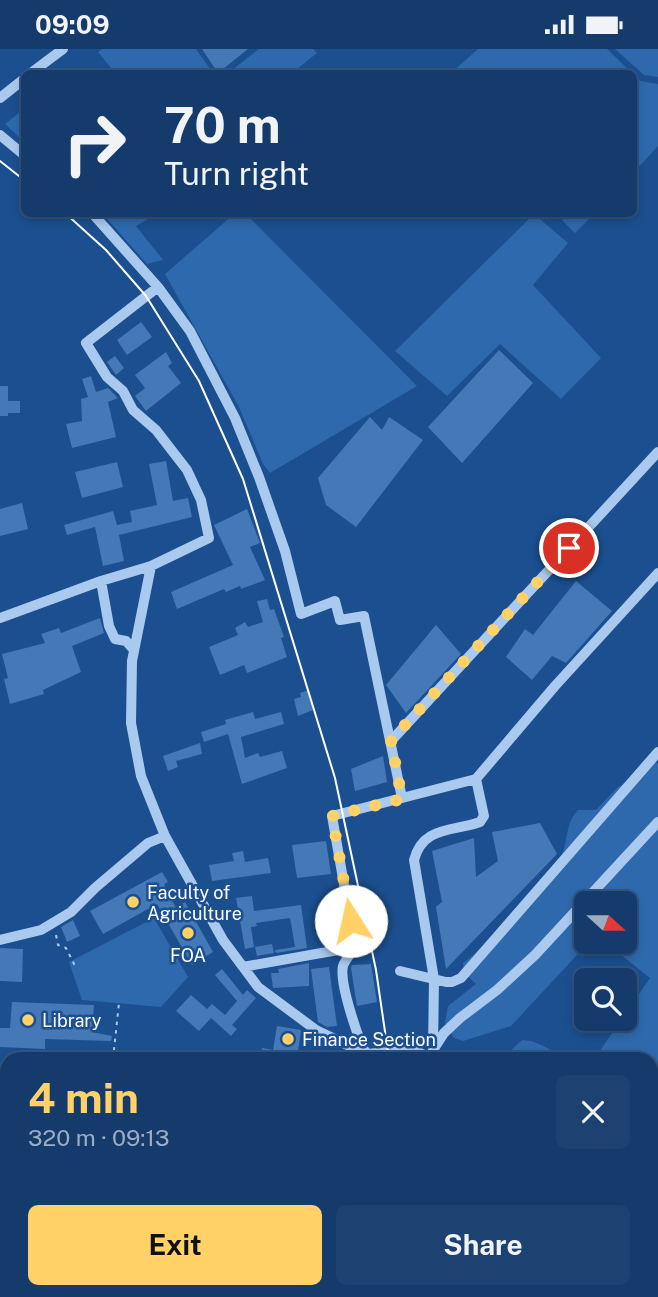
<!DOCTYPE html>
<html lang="en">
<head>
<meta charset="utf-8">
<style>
	body { margin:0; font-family:"Public Sans",sans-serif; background:#1d4271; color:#f1f3f6; height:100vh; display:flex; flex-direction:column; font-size:26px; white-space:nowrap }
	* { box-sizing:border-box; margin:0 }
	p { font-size:23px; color:#9dadc1 }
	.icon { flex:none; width:38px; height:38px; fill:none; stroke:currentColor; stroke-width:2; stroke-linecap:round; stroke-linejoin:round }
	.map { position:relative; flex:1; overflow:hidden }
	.drawer { position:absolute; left:0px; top:1003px; width:658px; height:247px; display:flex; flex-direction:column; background:#143b6b; border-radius:21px 21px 0 0; box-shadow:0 4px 10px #0003,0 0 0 2px #33557e }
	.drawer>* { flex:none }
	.hud { position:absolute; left:21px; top:21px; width:616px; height:147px; border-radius:10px; box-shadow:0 4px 10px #0003,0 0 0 2px #33557e; background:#143b6b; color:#f1f3f6; overflow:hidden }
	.needle { width:46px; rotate:111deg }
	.controls { position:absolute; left:574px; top:842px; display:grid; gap:14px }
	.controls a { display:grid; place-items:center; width:63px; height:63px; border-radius:10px; background:#143b6b; box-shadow:0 4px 10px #0003,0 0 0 2px #33557e; font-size:35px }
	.pin { position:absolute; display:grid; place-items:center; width:60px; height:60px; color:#fff; margin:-30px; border:4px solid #fff; border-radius:50%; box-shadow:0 2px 7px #0007 }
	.me { position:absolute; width:77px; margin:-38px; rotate:350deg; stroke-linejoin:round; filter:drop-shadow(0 0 5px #0008) }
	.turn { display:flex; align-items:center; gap:24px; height:147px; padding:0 28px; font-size:32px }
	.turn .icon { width:91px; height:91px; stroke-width:2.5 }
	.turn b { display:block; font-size:49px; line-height:60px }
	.round { display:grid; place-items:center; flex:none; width:74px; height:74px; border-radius:10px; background:#1d4271 }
	.overview { display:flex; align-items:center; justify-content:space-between; height:119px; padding:0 28px }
	h1 { font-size:42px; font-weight:700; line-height:52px; color:#ffd166 }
	.action { display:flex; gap:14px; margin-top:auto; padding:14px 28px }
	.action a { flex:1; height:80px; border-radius:10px; background:#ffd166; color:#111; font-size:28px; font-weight:700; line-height:80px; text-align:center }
	.action a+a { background:#1d4271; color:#f1f3f6 }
	.status { display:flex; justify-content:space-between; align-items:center; height:49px; padding:0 35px; background:#143b6b; direction:ltr }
	.status svg { height:19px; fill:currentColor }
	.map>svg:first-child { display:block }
	.green { fill:#2e69ad }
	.building { fill:#4478b7 }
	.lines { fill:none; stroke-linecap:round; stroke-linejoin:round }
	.path { stroke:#a9c9ee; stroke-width:2; stroke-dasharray:3.5 5; stroke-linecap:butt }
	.minor { stroke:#a9c9ee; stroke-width:10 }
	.tram { stroke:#fff; stroke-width:2 }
	.route { stroke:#ffd166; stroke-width:12; stroke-dasharray:0 21.6 }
	.poi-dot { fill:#ffd166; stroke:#1b4f8f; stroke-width:2.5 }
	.labels { text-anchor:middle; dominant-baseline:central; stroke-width:5; stroke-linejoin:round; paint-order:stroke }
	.poi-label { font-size:18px; fill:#fff; stroke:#1b4f8f; text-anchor:start }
</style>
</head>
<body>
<div class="status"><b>09:09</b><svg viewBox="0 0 49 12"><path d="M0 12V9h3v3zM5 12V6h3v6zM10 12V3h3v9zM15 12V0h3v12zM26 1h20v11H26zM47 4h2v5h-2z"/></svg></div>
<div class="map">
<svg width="658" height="1248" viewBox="0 0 658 1248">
	<rect width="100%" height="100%" fill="#1b4f8f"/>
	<path class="green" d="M102 0H196L213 24H115L98 3Z
		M259 0H313L317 4 292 24H228Z
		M478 0H607L632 24H451Z
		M615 0H658V28L644 26Z
		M634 26 640 32 658 35V97L634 123Z
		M24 60V93L5 75Z
		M103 165H156L136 177 163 211 147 215Z
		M234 165H246L417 337 270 424 263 415 239 358 165 225Z
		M534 165 568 194 533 236 601 309 561 350 500 295 447 347 395 302Z
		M570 165V164L594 165 575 184 562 171Z
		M651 714H658V1110L651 1108V1010H594L622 970H625V965L650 929 605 893 625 892V854H586V892L589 893 511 977 463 992 454 989 445 974 448 957 476 935 464 923 463 914C492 891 511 868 535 840 543 831 554 822 560 811 569 793 564 776 578 761H596L617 739Z
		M154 869 188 928 161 958 82 951 69 913Z
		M522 991C536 991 551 1000 561 1010H493L509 1003Z
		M651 1194 658 1195V1248H474V1242H651Z"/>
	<path class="building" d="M202 0H248L218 24Z
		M141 273 152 288 127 306 117 291Z
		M499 301 533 334 462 414 428 378Z
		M166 303 172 314 168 317 181 334 146 362 135 347 145 339 135 326Z
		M115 307 124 319 116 326 107 313Z
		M91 327 96 343 108 339 118 349 108 353 116 388 72 399 66 375 82 372 81 350 88 348 82 330Z
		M0 337H8V352H20V364H8V367H0Z
		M370 368 382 381 389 368 423 391 356 478 326 456 318 429Z
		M166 412 173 452 188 449 192 468 119 486 124 512 103 517 95 478 67 486 64 476 113 462 117 476 132 473 130 462 157 456 149 415Z
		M117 413 123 438 82 449 75 423Z
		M22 454 28 480 0 487V460Z
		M247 460 260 494 250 498 265 531 241 540 240 537 226 543 224 540 177 560 171 543 233 516 214 476Z
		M576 532 612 562 566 614 552 607 532 631 506 608 525 580 533 586Z
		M267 550 270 561 274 560 284 588 281 589 287 608 247 624 244 616 220 626 209 598 238 586 235 579 245 573 248 578 263 573 257 552Z
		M100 569 104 584 72 597 81 623 43 641 44 645 10 655 4 630 8 629 2 605 45 594 41 585 59 579 61 584Z
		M436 576 461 605 406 664 386 636Z
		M309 641 313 661 298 667 294 650 301 648 300 644Z
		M253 663 255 670 281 663 284 675 241 688 245 709 258 704 260 708 282 702 287 719 242 735 228 685 204 693 201 683 226 675 225 671Z
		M200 694 202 705 176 712 178 718 168 722 163 707Z
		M383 707 387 733 355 742 351 720Z
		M540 774 557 805 446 920 436 858 442 853 432 802 474 789 476 828 498 812 492 783Z
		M326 792 331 825 297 829 292 796Z
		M243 802 245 813 268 809 271 824 212 832 209 816 234 812 232 804Z
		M162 823 168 833 164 835 176 859 185 853 213 903 192 916 157 855 103 885 90 862Z
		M252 847 254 862 301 856 307 899 276 904 275 901 295 898 290 869 256 874 257 877 251 878 254 898 245 900 236 849Z
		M73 871 80 887 67 893 61 878Z
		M272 895 274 904 257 907 255 898Z
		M0 899 23 900 22 933 0 932Z
		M309 914V937L273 939 271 924H279L278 920Z
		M371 915 377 953 357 957 351 919 352 916Z
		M329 918 337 977 327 978 318 973 311 920Z
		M222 920 243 946 247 941 256 949 232 976 237 980 231 987 211 969 199 982 176 962 191 946 207 960 212 955 225 966 237 952 215 926Z
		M12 953 94 956 92 983 112 987 111 992 45 990V1000L0 998V979H10Z
		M277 977 301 981 297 1010H260L262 999 273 1001Z"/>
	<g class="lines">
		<path class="path" d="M56 886 58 896 66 899 76 919
			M113 1010 119 954
			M283 1242 285 1248"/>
		<path class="minor" d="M31 24 63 0
			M0 49 24 30
			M0 86 24 106
			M92 164 158 238
			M151 517 132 612 131 674 141 727 165 787 223 891 258 938 316 981 366 1005 414 1001 432 1010
			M101 532 109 577 115 590 126 592 134 601
			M0 569 101 532 151 517 209 489 201 451 187 421 156 381 133 361 123 342 107 328 86 294 158 238 190 282 235 369 259 428 285 502 301 565 335 552 340 571 364 567 402 749
			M391 692 658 403
			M0 891 41 881 71 863 95 839 148 794 165 787
			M243 918 355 898
			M400 922 446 933H452L461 929 658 703
			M435 998 444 984 460 969 497 941 535 906 658 773
			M366 1005C358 989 339 934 343 917 345 911 352 903 355 898L332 767 476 730
			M431 1009 433 1000 434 930 414 811C423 777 452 783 480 773L484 767 476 730 555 637 658 524
			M400 1010H408
			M0 1037H7
			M651 1098 658 1099
			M0 1166 7 1163
			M180 1242V1248
			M388 1242 389 1248
			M434 1242 435 1248"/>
		<path class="tram" d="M0 112 24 131
			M65 164 106 201 146 247 199 332 243 430 335 729 376 921 389 1010
			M400 1248V1242"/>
	</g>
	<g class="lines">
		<path class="route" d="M351 872 332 767 402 750 391 691 569 499"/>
	</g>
	<g class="poi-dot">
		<circle cx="133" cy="853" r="7"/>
		<circle cx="188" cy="884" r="7"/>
		<circle cx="28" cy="971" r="7"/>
		<circle cx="288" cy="990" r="7"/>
	</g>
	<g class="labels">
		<g class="poi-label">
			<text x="147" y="843">Faculty of<tspan x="147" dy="21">Agriculture</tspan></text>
			<text x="188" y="906" text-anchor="middle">FOA</text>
			<text x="42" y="971">Library</text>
			<text x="302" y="990">Finance Section</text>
		</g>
	</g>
</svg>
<div class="controls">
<a><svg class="needle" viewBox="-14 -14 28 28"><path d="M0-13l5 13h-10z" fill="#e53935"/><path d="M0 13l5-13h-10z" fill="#9dadc1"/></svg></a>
<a><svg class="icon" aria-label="search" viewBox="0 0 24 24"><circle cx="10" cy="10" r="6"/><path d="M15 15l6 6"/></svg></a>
</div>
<div class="pin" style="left:569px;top:499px;background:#d93025"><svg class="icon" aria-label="arrive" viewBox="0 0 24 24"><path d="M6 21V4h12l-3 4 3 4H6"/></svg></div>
<svg class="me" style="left:351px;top:872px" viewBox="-20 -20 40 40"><circle r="19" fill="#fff"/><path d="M0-13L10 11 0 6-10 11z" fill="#ffd166"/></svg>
<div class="hud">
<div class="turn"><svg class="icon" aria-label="right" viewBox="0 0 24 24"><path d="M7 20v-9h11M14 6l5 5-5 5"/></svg><div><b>70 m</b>Turn right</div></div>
</div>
<section class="drawer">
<div class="overview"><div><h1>4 min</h1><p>320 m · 09:13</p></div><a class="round"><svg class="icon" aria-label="close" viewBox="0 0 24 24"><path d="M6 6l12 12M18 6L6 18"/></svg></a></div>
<div class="action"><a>Exit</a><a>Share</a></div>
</section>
</div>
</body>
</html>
